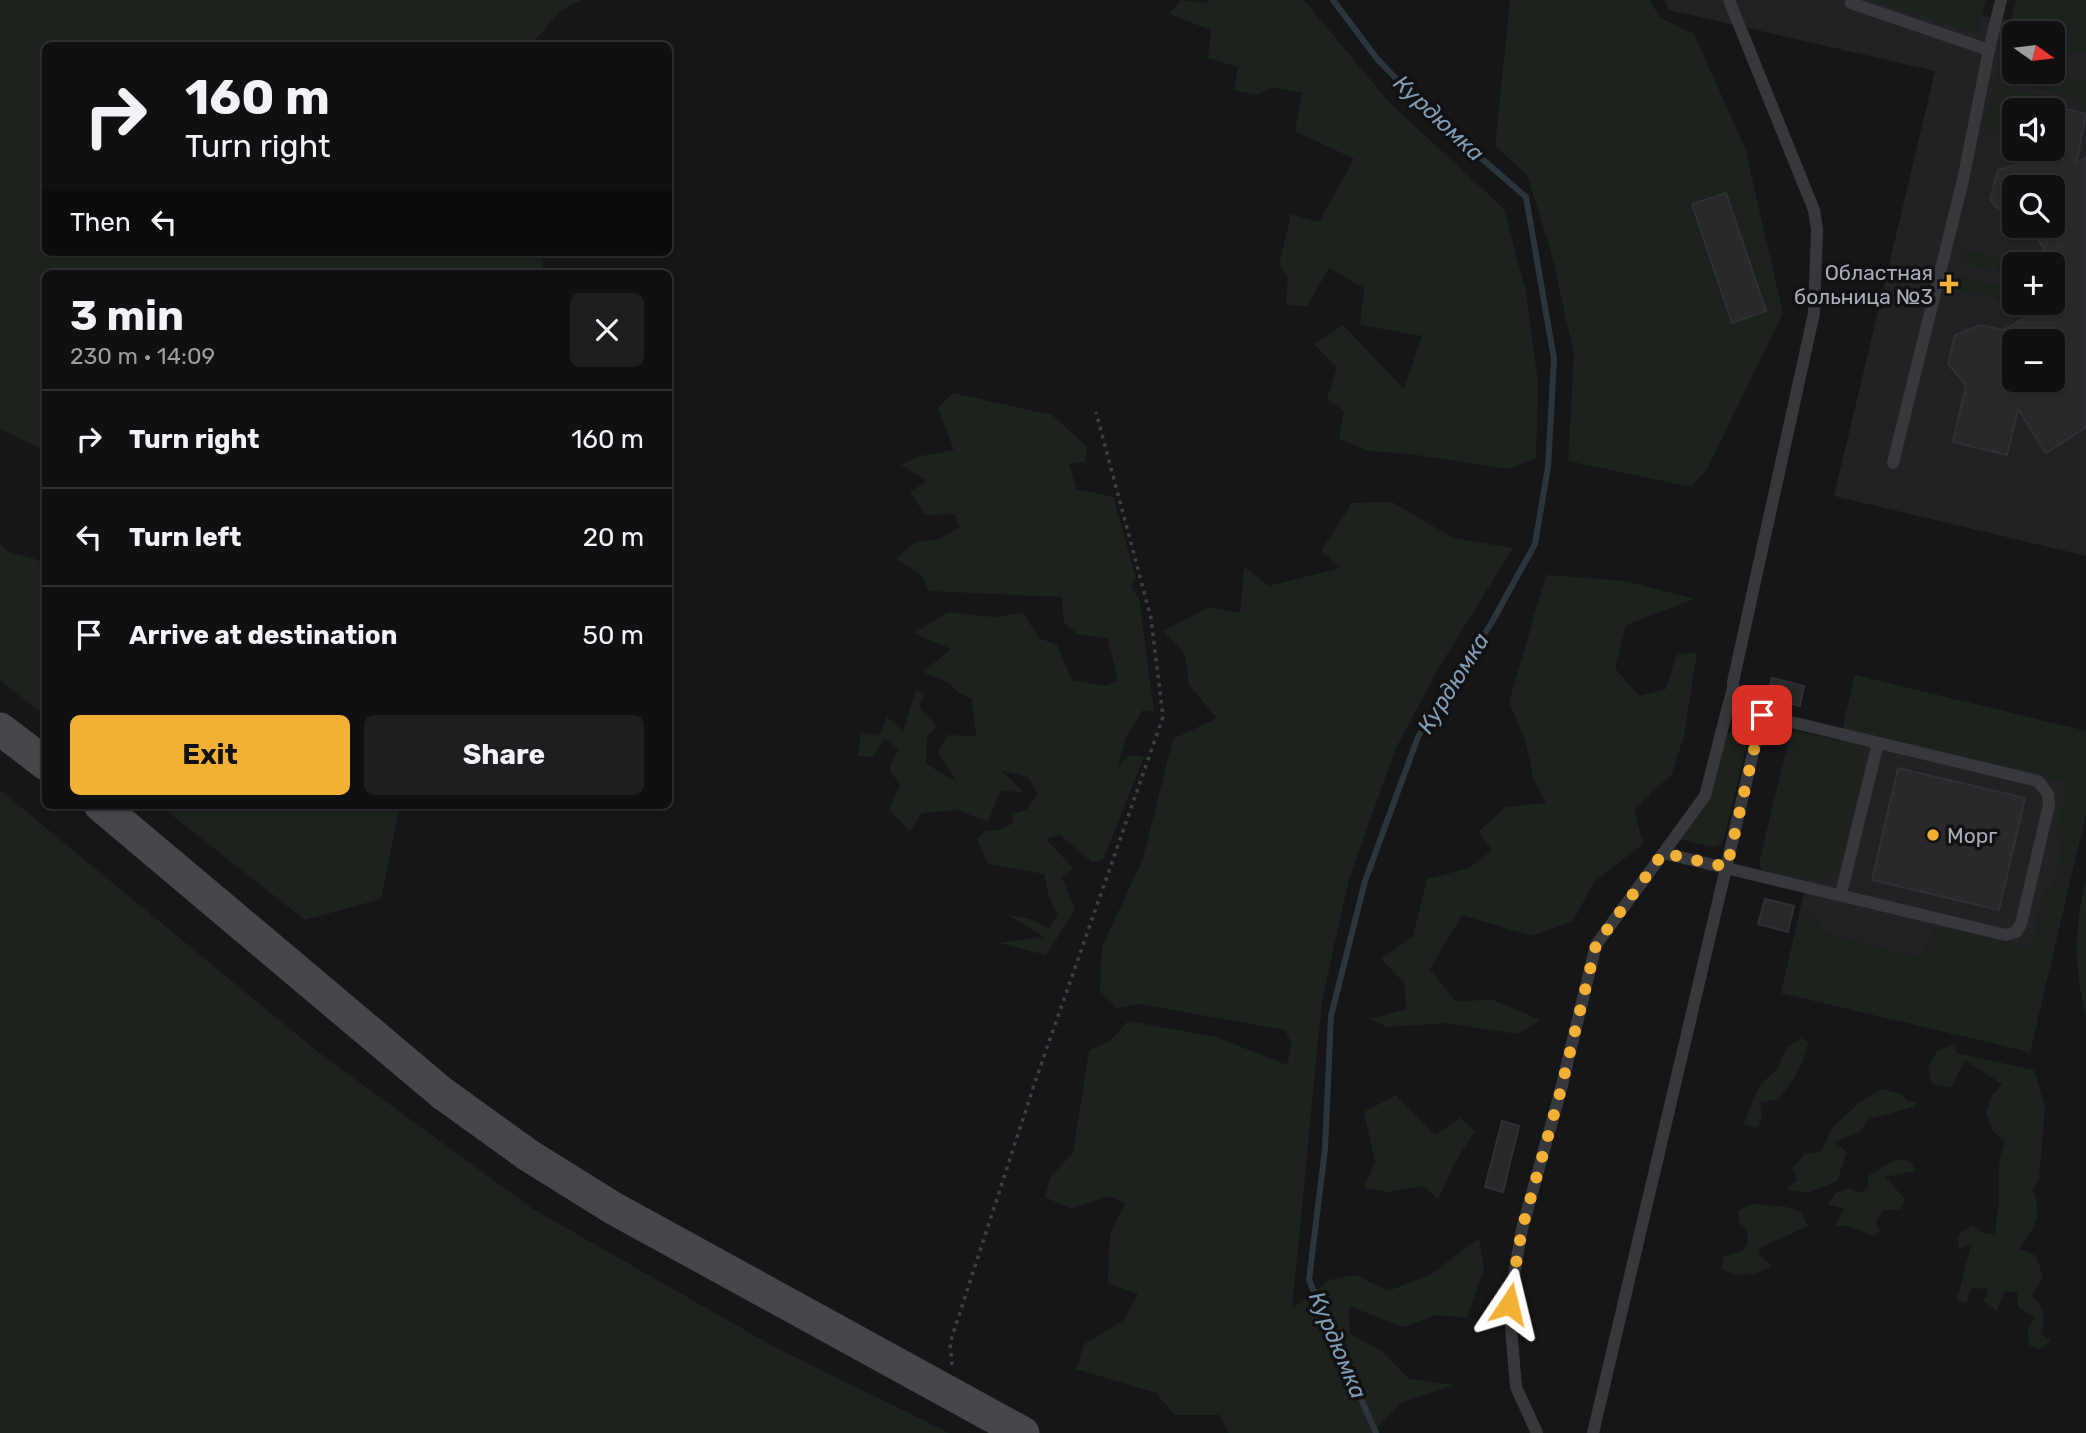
<!DOCTYPE html>
<html lang="en">
<head>
<meta charset="utf-8">
<style>
	body { margin:0; font-family:Rubik,sans-serif; background:#1e1e20; color:#f1f3f6; height:100vh; display:flex; flex-direction:column; font-size:26px; white-space:nowrap }
	* { box-sizing:border-box; margin:0 }
	p { font-size:23px; color:#9c9d9f }
	.icon { flex:none; width:38px; height:38px; fill:none; stroke:currentColor; stroke-width:2; stroke-linecap:round; stroke-linejoin:round }
	.map { position:relative; flex:1; overflow:hidden }
	.details { position:absolute; left:42px; top:270px; width:630px; height:539px; display:flex; flex-direction:column; background:#101012; border-radius:10px; box-shadow:0 2px 5px #0004,0 0 0 2px #303032 }
	.details>* { flex:none }
	.hud { position:absolute; left:42px; top:42px; width:630px; height:214px; border-radius:10px; box-shadow:0 2px 5px #0004,0 0 0 2px #303032; background:#101012; color:#f1f3f6; overflow:hidden }
	.needle { width:46px; rotate:104deg }
	.buttons { position:absolute; left:2002px; top:21px; display:grid; gap:14px }
	.buttons a { display:grid; place-items:center; width:63px; height:63px; border-radius:10px; background:#101012; box-shadow:0 2px 5px #0004,0 0 0 2px #303032; font-size:35px }
	.pin { position:absolute; display:grid; place-items:center; width:60px; height:60px; color:#fff; margin:-30px; border-radius:14px; box-shadow:0 4px 10px #0006 }
	.me { position:absolute; width:77px; margin:-38px; rotate:10deg; stroke-linejoin:round; filter:drop-shadow(0 0 5px #0008) }
	.turn { display:flex; align-items:center; gap:24px; height:147px; padding:0 28px; font-size:32px }
	.turn .icon { width:91px; height:91px; stroke-width:2.5 }
	.turn b { display:block; font-size:49px; line-height:60px }
	.then { display:flex; align-items:center; height:66px; padding:0 28px; background:#0003; gap:14px; font-size:26px }
	.round { display:grid; place-items:center; flex:none; width:74px; height:74px; border-radius:10px; background:#1e1e20 }
	.summary { display:flex; align-items:center; justify-content:space-between; height:119px; padding:0 28px }
	h1 { font-size:42px; font-weight:700; line-height:52px }
	.button { display:flex; gap:14px; margin-top:auto; padding:14px 28px }
	.button a { flex:1; height:80px; border-radius:10px; background:#f2b134; color:#111; font-size:28px; font-weight:700; line-height:80px; text-align:center }
	.button a+a { background:#1e1e20; color:#f1f3f6 }
	ul { padding:0; list-style:none }
	li { display:flex; align-items:center; gap:21px; height:98px; padding:0 28px; border-top:2px solid #303032 }
	li div { flex:1 }
	li b { display:block; font-size:26px }
	li em { font-style:normal }
	.map>svg:first-child { display:block }
	.built { fill:#222225; fill-rule:evenodd }
	.green { fill:#1c231d }
	.lines { fill:none; stroke-linecap:round; stroke-linejoin:round }
	.stream { stroke:#2c353c; stroke-width:6 }
	.building { fill:#29292c; stroke:#303034; stroke-width:2; fill-rule:evenodd }
	.path { stroke:#3d3f44; stroke-width:3.5; stroke-dasharray:3.5 5; stroke-linecap:butt }
	.service { stroke:#37383d; stroke-width:12 }
	.secondary { stroke:#45474d; stroke-width:33 }
	.route { stroke:#f2b134; stroke-width:12; stroke-dasharray:0 21.6 }
	.poi-dot { fill:#f2b134; stroke:#111113; stroke-width:2.5 }
	.labels { text-anchor:middle; dominant-baseline:central; stroke-width:7; stroke-linejoin:round; paint-order:stroke }
	.poi-label { font-size:21px; fill:#a8adb8; stroke:#111113; text-anchor:end }
	.water-label { font-size:23px; font-style:italic; fill:#7f9bb3; stroke:#111113 }
</style>
</head>
<body>
<div class="map">
<svg width="2086" height="1433" viewBox="0 0 2086 1433">
	<rect width="100%" height="100%" fill="#161618"/>
	<path class="built" d="M1664 0H1950L1976 6 1985 16 2086 34V556L1834 496 1935 71 1669 10ZM2014 33H2053V72H2014ZM2014 110H2053V149H2014ZM2014 187H2053V226H2014ZM2014 264H2053V303H2014ZM2014 341H2053V380H2014Z
		M1855 675 2086 731V813L2030 1052 1781 993Z"/>
	<path class="green" d="M0 0H581L559 12 531 45 46 46V252H541L544 273H46L45 451 0 429Z
		M1181 0 1203 3 1211 0H1304L1389 102 1504 209 1526 292 1538 382 1536 458 1508 469 1410 454 1370 451 1339 439 1344 411 1327 399 1337 368 1314 344 1343 325 1404 389 1422 336 1360 325 1364 288 1329 268 1307 306 1286 305 1288 277 1279 265 1291 214 1319 222 1354 159 1295 131 1302 93 1272 87 1257 95 1234 90 1238 67 1208 58 1211 30 1169 14Z
		M1510 0H1650L1659 17 1694 34 1745 148 1783 313 1707 469 1691 487 1568 461 1574 354 1550 248 1527 175 1495 146Z
		M1871 0H1986L1978 32H1970Z
		M2016 0H2086V53L2053 47V33H2014V49L2013 48 2007 38Z
		M2014 68V72H2037L2058 76 2055 92 1995 78 2001 70Z
		M2065 78 2086 82V110L2082 109 2084 100 2061 94Z
		M1994 84 2043 96 2022 110H2014V116L1981 138Z
		M1964 249 2017 262 2019 264H2014V275L1960 263Z
		M1957 276 2014 289V298L2011 302 1954 289Z
		M953 393 1052 415 1087 447 1085 462 1069 464 1076 489 1113 497 1136 578 1131 587 1139 598 1154 712 1143 710 1127 735 1118 766 1130 755 1144 757 1103 860 1092 862 1060 835 1046 839 1073 868 1062 877 1075 910 1046 955 999 943 1044 937 1009 915 1029 919 1049 928 1058 915 1049 897 1044 874 988 864 977 839 985 831H996L1014 823 1012 814 1026 810 1038 794 1029 778 1001 770 1023 792 1000 791 988 822 957 810 922 813 910 831 889 810 900 785 889 769 898 749 885 739 872 757 858 756 861 732 879 736 887 717 903 731 916 689 924 696 919 708 937 726 927 736 926 764 957 782 938 753 947 735 976 736 972 699 959 693 949 683 923 672 951 649 914 633 948 612 993 617 1023 613 1039 638 1057 645 1072 680 1106 686 1118 680 1108 639 1078 634 1064 623 1062 597 929 591 923 577 896 558 916 542 937 540 960 527 954 514 925 515 910 492 927 481 901 465 916 457 954 450 938 408Z
		M1392 502 1453 538 1513 548 1438 669 1395 750 1349 879 1322 1001 1292 1309 1329 1280 1356 1275 1388 1291 1430 1275 1479 1238 1484 1269 1467 1318 1436 1315 1403 1327 1349 1306 1350 1334 1382 1351 1409 1379 1454 1385 1401 1403 1372 1433H1229L1220 1415H1175L1156 1393 1076 1369 1084 1344 1123 1321 1138 1294 1108 1283 1110 1234 1125 1203 1108 1196 1071 1209 1045 1197 1051 1176 1073 1153 1089 1051 1111 1040 1128 1021 1216 1037 1287 1065 1292 1044 1285 1030 1139 1004 1117 1008 1100 991 1102 947 1142 861 1173 739 1217 718 1189 685 1185 654 1163 631 1210 607 1240 613 1244 567 1269 586 1341 568 1321 551 1352 503Z
		M0 544 9 552 45 562V716L0 680Z
		M1546 575 1626 581 1694 599 1626 625 1615 668 1639 696 1666 689 1676 655 1697 652 1684 736 1672 774 1634 809 1643 844 1594 882 1573 921 1532 936 1462 915 1430 969 1455 1001 1493 1000 1541 1020 1517 1034 1447 1023 1387 1027 1369 1019 1406 1009 1405 984 1381 959 1413 936 1427 879 1469 868 1492 850 1478 832 1506 807 1546 803 1533 777 1525 739 1509 702Z
		M1855 675 2086 731V813L2030 1052 1781 993 1802 902 1826 933 1922 958 1932 928 1941 927 2031 948 2044 890 2053 887 2063 848 2056 835 2067 782 1843 727Z
		M1796 731 1852 743 1858 747 1865 759 1840 868C1825 892 1785 875 1762 870L1759 863 1790 735Z
		M1730 732 1746 737 1747 743 1724 839 1720 845 1712 847 1679 839 1711 796 1725 735Z
		M0 790 318 1052 533 1209 771 1345 949 1433H0Z
		M159 805H400L381 899 305 920Z
		M2086 878V1019C2074 965 2074 932 2086 878Z
		M1802 1038 1808 1043C1804 1066 1792 1081 1779 1099L1760 1103 1762 1115 1758 1128 1744 1124 1751 1104 1761 1084 1778 1068 1786 1048Z
		M1955 1045 1956 1053 2034 1070 2045 1107 2039 1178 2033 1190C2042 1217 2036 1226 2019 1248L2036 1256 2043 1277 2032 1296C2044 1307 2046 1317 2041 1333L2051 1341 2040 1349 2029 1345 2028 1330 2035 1317 2018 1307 2017 1292H2004L1997 1311 1984 1301 1988 1289 1971 1288 1966 1304 1957 1300 1971 1245 1959 1249 1958 1235 1973 1225 1983 1233 1996 1235C1995 1221 1998 1214 1999 1202 2000 1181 1996 1162 2005 1142L1992 1130 1986 1113 1991 1097 2002 1084 1965 1060 1951 1088 1932 1084 1928 1067 1938 1050Z
		M1882 1089 1902 1094 1907 1101 1917 1102 1913 1107 1869 1119 1859 1132 1834 1142 1847 1152 1837 1181 1808 1193 1786 1190 1797 1180 1793 1168 1804 1154 1822 1151 1831 1129 1860 1102Z
		M1396 1095 1435 1135 1460 1118 1475 1131 1456 1161 1438 1199 1423 1186 1388 1192 1364 1188 1375 1162 1364 1112Z
		M1903 1159 1912 1163 1915 1171 1885 1177 1905 1199 1901 1209 1883 1210 1876 1222 1880 1231 1872 1237C1860 1229 1849 1225 1835 1226L1844 1209 1828 1204 1836 1193 1849 1188 1860 1193 1868 1187V1176L1893 1161Z
		M1751 1204 1787 1207 1802 1213 1808 1226 1760 1248 1759 1255 1772 1265C1757 1276 1738 1278 1722 1269L1723 1257 1744 1250 1748 1242 1747 1230 1738 1221 1739 1211Z"/>
	<g class="lines">
		<path class="stream" d="M1333 0 1378 60 1436 119 1526 197 1554 359 1548 467 1535 544 1492 622 1418 737 1365 881 1331 1016 1325 1149 1309 1280 1376 1433"/>
	</g>
	<path class="building" d="M2053 106 2086 114 2076 164 2086 157V427L2046 453 2018 409 2007 455 1953 442 1966 385 1948 364 1955 335 1980 325 2003 330 2036 312 2038 303H2053V264L2030 226H2053V187H2014V225L1990 200 1998 170 2021 163 2025 149H2053ZM2014 341H2053V380H2014Z
		M1726 193 1766 311 1732 323 1692 204Z
		M1772 678 1804 686 1800 706 1767 698Z
		M1898 768 2025 798 1999 910 1872 880Z
		M1765 899 1794 906 1788 932 1758 924Z
		M1502 1121 1519 1126 1503 1192 1485 1187Z"/>
	<g class="lines">
		<path class="path" d="M952 1365 950 1343 1036 1079 1163 717 1151 618 1096 412"/>
		<path class="service" d="M1852 0 1851 3 1989 50 1963 180 1893 463
			M1989 50 2001 0
			M1663 853 2006 935 2016 932 2021 924 2049 805 2048 794 2038 781 1762 715 1739 704 1734 700 1733 682 1814 313 1817 229 1814 210 1729 0
			M1841 894 1878 743
			M1537 1433 1516 1387 1509 1304 1522 1229 1560 1093 1596 945 1705 796 1732 691
			M1593 1433 1762 715"/>
		<path class="secondary" d="M0 729 46 764
			M100 805 442 1093 528 1155 613 1208 1023 1433"/>
	</g>
	<g class="lines">
		<path class="route" d="M1509 1304 1522 1229 1560 1093 1596 945 1663 853 1727 867 1762 715"/>
	</g>
	<g class="poi-dot">
		<path d="M1945.5 273.5h7v7h7v7h-7v7h-7v-7h-7v-7h7z"/>
		<circle cx="1933" cy="835" r="7"/>
	</g>
	<g class="labels">
		<g class="poi-label">
			<text x="1933" y="272">Областная<tspan x="1933" dy="24">больница №3</tspan></text>
			<text x="1947" y="835" text-anchor="start">Морг</text>
		</g>
		<g class="water-label">
			<text transform="translate(1439 118) rotate(43)">Курдюмка</text>
			<text transform="translate(1453 683) rotate(-58)">Курдюмка</text>
			<text transform="translate(1338 1345) rotate(67)">Курдюмка</text>
		</g>
	</g>
</svg>
<div class="buttons">
<a><svg class="needle" viewBox="-14 -14 28 28"><path d="M0-13l5 13h-10z" fill="#e53935"/><path d="M0 13l5-13h-10z" fill="#9c9d9f"/></svg></a>
<a><svg class="icon" aria-label="sound" viewBox="0 0 24 24"><path d="M4 9h4l5-4v14l-5-4H4zM17 9q2 3 0 6"/></svg></a>
<a><svg class="icon" aria-label="search" viewBox="0 0 24 24"><circle cx="10" cy="10" r="6"/><path d="M15 15l6 6"/></svg></a>
<a>+</a>
<a>−</a>
</div>
<div class="pin" style="left:1762px;top:715px;background:#d93025"><svg class="icon" aria-label="arrive" viewBox="0 0 24 24"><path d="M6 21V4h12l-3 4 3 4H6"/></svg></div>
<svg class="me" style="left:1509px;top:1304px" viewBox="-20 -20 40 40"><path d="M0-17L14 15 0 8-14 15z" fill="#f2b134" stroke="#fff" stroke-width="4"/></svg>
<div class="hud">
<div class="turn"><svg class="icon" aria-label="right" viewBox="0 0 24 24"><path d="M7 20v-9h11M14 6l5 5-5 5"/></svg><div><b>160 m</b>Turn right</div></div>
<div class="then">Then<svg class="icon" aria-label="left" viewBox="0 0 24 24"><path d="M17 20v-9H6M10 6l-5 5 5 5"/></svg></div>
</div>
<section class="details">
<div class="summary"><div><h1>3 min</h1><p>230 m · 14:09</p></div><a class="round"><svg class="icon" aria-label="close" viewBox="0 0 24 24"><path d="M6 6l12 12M18 6L6 18"/></svg></a></div>
<ul>
<li><svg class="icon" aria-label="right" viewBox="0 0 24 24"><path d="M7 20v-9h11M14 6l5 5-5 5"/></svg><div><b>Turn right</b></div><em>160 m</em></li>
<li><svg class="icon" aria-label="left" viewBox="0 0 24 24"><path d="M17 20v-9H6M10 6l-5 5 5 5"/></svg><div><b>Turn left</b></div><em>20 m</em></li>
<li><svg class="icon" aria-label="arrive" viewBox="0 0 24 24"><path d="M6 21V4h12l-3 4 3 4H6"/></svg><div><b>Arrive at destination</b></div><em>50 m</em></li>
</ul>
<div class="button"><a>Exit</a><a>Share</a></div>
</section>
</div>
</body>
</html>
